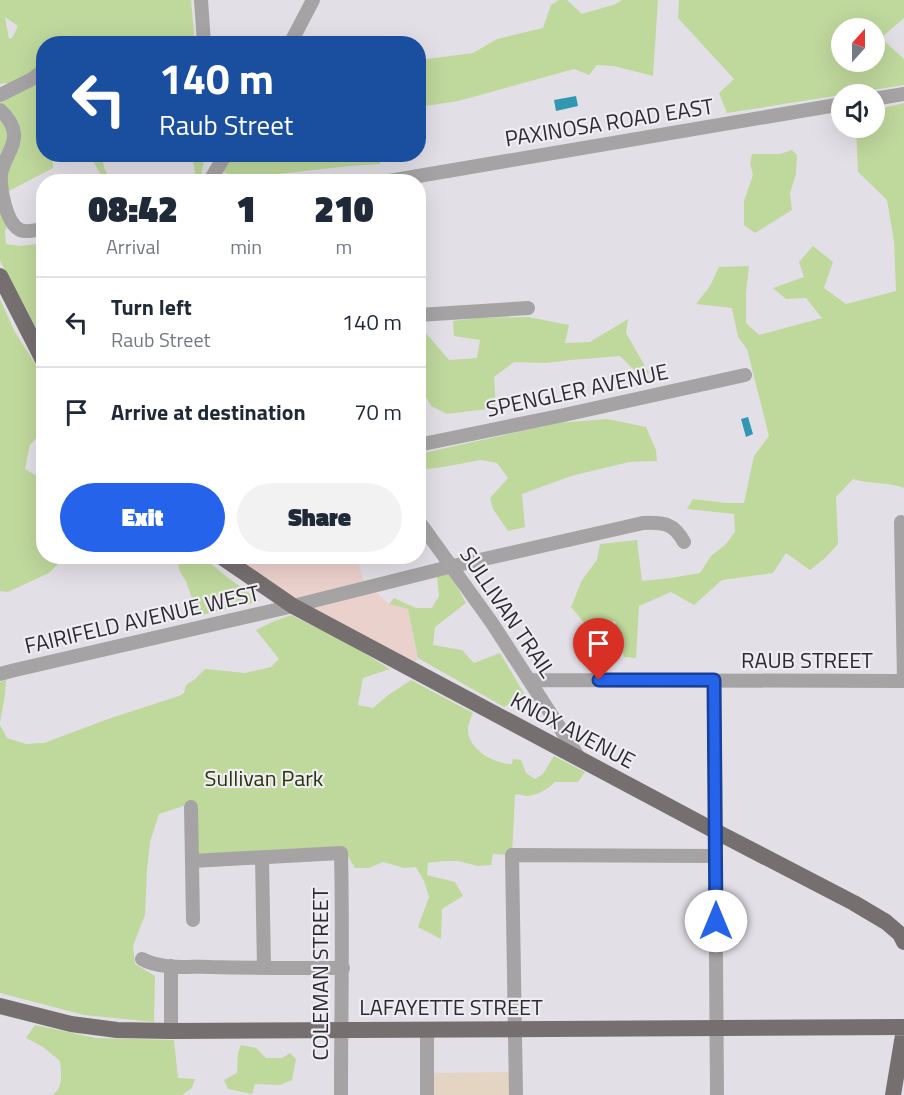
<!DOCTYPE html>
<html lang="en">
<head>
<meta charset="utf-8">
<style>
	body { margin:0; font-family:"Titillium Web",sans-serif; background:#f2f2f3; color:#1f2937; height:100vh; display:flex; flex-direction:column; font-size:22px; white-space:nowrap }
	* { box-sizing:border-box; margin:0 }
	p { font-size:20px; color:#747a83 }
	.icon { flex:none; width:33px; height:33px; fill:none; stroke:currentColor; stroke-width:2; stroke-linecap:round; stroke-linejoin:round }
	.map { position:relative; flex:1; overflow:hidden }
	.sheet { position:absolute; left:36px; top:174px; width:390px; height:390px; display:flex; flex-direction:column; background:#fff; border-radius:24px; box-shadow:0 6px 24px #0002 }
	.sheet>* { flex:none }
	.banner { position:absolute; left:36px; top:36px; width:390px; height:126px; border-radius:24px; box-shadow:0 6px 24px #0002; background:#1a4fa0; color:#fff; overflow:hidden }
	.needle { width:39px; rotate:21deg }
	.controls { position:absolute; left:831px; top:18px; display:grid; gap:12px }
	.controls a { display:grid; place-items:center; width:54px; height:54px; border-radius:50%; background:#fff; box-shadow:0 6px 24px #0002; font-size:30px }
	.pin { position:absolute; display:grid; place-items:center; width:51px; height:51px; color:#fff; margin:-62px -26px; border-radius:50% 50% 50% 0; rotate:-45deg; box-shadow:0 0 6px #0007 }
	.pin .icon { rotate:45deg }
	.me { position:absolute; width:66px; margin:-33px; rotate:0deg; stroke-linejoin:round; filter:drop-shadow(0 0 4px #0008) }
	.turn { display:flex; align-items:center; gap:21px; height:126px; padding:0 24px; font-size:27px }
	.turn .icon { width:78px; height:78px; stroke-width:2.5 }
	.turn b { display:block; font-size:42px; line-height:51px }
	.eta { display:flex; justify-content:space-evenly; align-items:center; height:102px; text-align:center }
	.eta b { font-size:36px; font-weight:800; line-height:42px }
	.action { display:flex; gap:12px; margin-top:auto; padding:12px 24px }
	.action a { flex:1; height:69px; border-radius:36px; background:#2563eb; color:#fff; font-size:24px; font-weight:800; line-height:69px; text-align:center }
	.action a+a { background:#f2f2f3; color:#1f2937 }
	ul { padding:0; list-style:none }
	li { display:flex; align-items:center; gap:18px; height:90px; padding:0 24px; border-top:2px solid #e0e1e3 }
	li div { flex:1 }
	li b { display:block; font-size:22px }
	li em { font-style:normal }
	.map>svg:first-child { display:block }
	.commercial { fill:#ebd1cc }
	.education { fill:#e3d5c2 }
	.green { fill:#bfd89c; fill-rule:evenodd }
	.water { fill:#3197b2 }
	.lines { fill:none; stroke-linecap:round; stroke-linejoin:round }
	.minor { stroke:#a6a3a4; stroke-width:14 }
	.major { stroke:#756f70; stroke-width:16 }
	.route-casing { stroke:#184099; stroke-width:15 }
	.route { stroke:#2563eb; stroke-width:10 }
	.labels { text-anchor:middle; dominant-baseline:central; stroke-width:4.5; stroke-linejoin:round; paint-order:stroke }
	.street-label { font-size:22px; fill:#2c2b2d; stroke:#efedf3 }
	.park-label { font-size:22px; fill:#273702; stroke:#efedf3 }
</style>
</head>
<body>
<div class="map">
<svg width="904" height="1095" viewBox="0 0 904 1095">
	<rect width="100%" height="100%" fill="#e2e0e6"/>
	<path class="commercial" d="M230 557H357L363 579 389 604 408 609 418 658 413 664 255 577Z"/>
	<path class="education" d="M516 1072V1095H427V1073Z"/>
	<path class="green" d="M0 0H191L195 43 44 44 43 58 38 68 8 84 6 83 0 84ZM5 17 18 26 12 38 9 39Z
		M559 0H567L582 14 616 4 622 0H658L653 76 614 66 597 65 589 75 574 69 458 101 419 107V60L473 53 497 39 543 28 551 5Z
		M679 0H904V18L881 38 904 59V85L727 113 719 93 734 79 678 18ZM842 28H874V62H842Z
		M43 76 44 154 56 155 53 158V168L5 193 12 115 0 102V100Z
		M904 103V488C888 482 870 484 853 479L836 497 838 544 824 559 810 570 786 553 773 573 722 580 694 605 671 592 639 606 636 658 624 657 615 621 586 625 571 607 582 580 597 560 600 544 637 540 642 581 670 578 700 573 711 556 725 545 735 532 734 514 687 509 693 499 726 503H744L754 456 769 436 747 349 738 337 732 308 696 304 710 286 719 267 749 266 746 293V323L759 335 822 318 806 298 786 299 773 288 804 277 799 262 813 246 833 262 824 288 846 304 896 291 894 241 887 200 858 172 856 128H874L875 110Z
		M0 116 9 134 0 160Z
		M792 150 797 155 796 174 790 193 792 210 755 233 744 225V201L753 175 750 164 752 154H780Z
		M234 154 380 155V164L350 166 241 178 223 172Z
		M90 155H103L101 156 105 170 111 180 110 181H104Z
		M192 155H204V161L201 176 196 178Z
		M0 205 7 225 5 232 6 244 21 246 43 243V341L0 261Z
		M0 299 15 332 43 376V430L30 445 25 469 35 475 43 469 44 556 65 557 49 573 8 592 0 591Z
		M528 317 569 325 565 343 590 342 628 319 626 333 649 373 642 378 620 356 571 360 546 363 514 362 494 377 496 408 447 414 431 406 419 385V325L449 360 477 358 480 340 454 336 453 321 479 318Z
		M607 419 646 427 656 450 657 461 629 462 571 476 522 494 525 527 508 531 493 509 490 498 508 478 497 463 481 460 443 467 419 470V454L558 423Z
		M181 556 203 557 227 577 260 601 198 616 186 581 180 572 177 560Z
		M450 574 466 603 435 627 433 645 462 650 474 663 500 653 525 695 504 707 418 658 408 609 389 604 394 598 416 608H432L439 596 437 577Z
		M291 615 344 641 390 669 363 678 358 705 373 708 387 696 411 680 473 713C471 717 469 723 468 727 466 748 493 764 512 764L513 759 521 760 526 773 535 779 543 774 554 756 585 772 578 782H555C548 789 536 796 526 796 522 795 518 794 515 795L512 855 493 854 491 865 478 866 458 861H443L428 863 427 875 455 882 463 896 442 909 441 939 418 927 429 897 424 881 416 867 404 868 383 862 369 868H355L343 848 195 854 193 803 159 814 150 842 147 870 145 915 133 946 135 964 155 976 154 1022 84 1015 0 993V725L7 738 26 744 44 743 108 719 179 696 184 693 186 685 195 679 205 669 245 673 271 667 279 659 256 630 272 622Z
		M6 680 5 695 0 722V682Z
		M35 1025 96 1038 174 1040 178 1078 195 1079 192 1088 182 1095H52C64 1088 61 1073 60 1061L43 1047 26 1038Z
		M241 1045 256 1048 266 1058H282L290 1053 296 1059 292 1080 280 1085 255 1084 252 1094 228 1089 224 1080 237 1073 238 1053Z"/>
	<path class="water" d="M576 96 578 106 556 111 554 100Z
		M748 417 753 434 746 437 741 419Z"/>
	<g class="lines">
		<path class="minor" d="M201 0 204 44
			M290 44 313 0
			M0 95 32 79 44 70
			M874 99 904 94
			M0 110C7 116 13 124 14 134 15 148 3 160 1 174 0 189 6 223 20 230 27 233 36 230 44 229
			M209 182 226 154
			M383 182 842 104
			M418 315 528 308
			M418 445 564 415 745 375
			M418 520 492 623 580 759
			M901 522 904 679
			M0 674 15 670 293 606 453 566 643 523C663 522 674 523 684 542
			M530 680 904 681
			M714 680 717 1095
			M191 807 193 920
			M262 857 264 968
			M192 861 341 853C343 934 341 1014 341 1095
			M142 959C162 970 189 966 211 967 255 968 299 968 343 968
			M171 966V1031
			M427 1030V1095
			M516 1095 512 855 715 856"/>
		<path class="major" d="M0 276 44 362
			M220 556 293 606 715 831 854 903 886 922 900 934 904 942
			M0 1006 71 1024 117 1030 171 1031 904 1027
			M893 1095 904 1029"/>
	</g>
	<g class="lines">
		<defs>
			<path id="route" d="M599 680H714L716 921"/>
		</defs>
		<use href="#route" class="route-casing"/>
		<use href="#route" class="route"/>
	</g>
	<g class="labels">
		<g class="street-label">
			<text transform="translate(609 122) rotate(-9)">PAXINOSA ROAD EAST</text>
			<text transform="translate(577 390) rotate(-12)">SPENGLER AVENUE</text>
			<text transform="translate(508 612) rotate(56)">SULLIVAN TRAIL</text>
			<text transform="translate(142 619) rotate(-13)">FAIRIFELD AVENUE WEST</text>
			<text x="807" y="660">RAUB STREET</text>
			<text transform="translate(573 730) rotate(28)">KNOX AVENUE</text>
			<text transform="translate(320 974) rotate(-90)">COLEMAN STREET</text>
			<text x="451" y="1007">LAFAYETTE STREET</text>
		</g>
		<g class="park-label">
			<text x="264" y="778">Sullivan Park</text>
		</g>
	</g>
</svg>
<div class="controls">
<a><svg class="needle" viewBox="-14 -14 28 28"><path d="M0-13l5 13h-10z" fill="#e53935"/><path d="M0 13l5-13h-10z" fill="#747a83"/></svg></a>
<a><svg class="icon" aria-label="sound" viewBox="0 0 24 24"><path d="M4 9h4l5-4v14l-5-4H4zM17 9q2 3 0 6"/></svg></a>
</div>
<div class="pin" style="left:599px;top:680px;background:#d93025"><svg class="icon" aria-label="arrive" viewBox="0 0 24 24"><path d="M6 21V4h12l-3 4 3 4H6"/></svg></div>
<svg class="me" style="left:716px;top:921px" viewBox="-20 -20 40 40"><circle r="19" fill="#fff"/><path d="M0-13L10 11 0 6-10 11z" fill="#2563eb"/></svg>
<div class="banner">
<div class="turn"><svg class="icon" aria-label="left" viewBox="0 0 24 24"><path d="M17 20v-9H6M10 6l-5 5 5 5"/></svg><div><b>140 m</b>Raub Street</div></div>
</div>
<section class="sheet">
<div class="eta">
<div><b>08:42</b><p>Arrival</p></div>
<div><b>1</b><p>min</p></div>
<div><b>210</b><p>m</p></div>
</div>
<ul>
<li><svg class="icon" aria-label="left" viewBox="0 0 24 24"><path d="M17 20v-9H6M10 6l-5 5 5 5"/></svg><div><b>Turn left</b><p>Raub Street</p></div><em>140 m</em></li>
<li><svg class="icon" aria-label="arrive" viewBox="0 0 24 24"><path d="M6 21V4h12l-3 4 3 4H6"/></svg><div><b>Arrive at destination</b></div><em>70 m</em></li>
</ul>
<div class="action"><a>Exit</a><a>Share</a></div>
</section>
</div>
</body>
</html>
